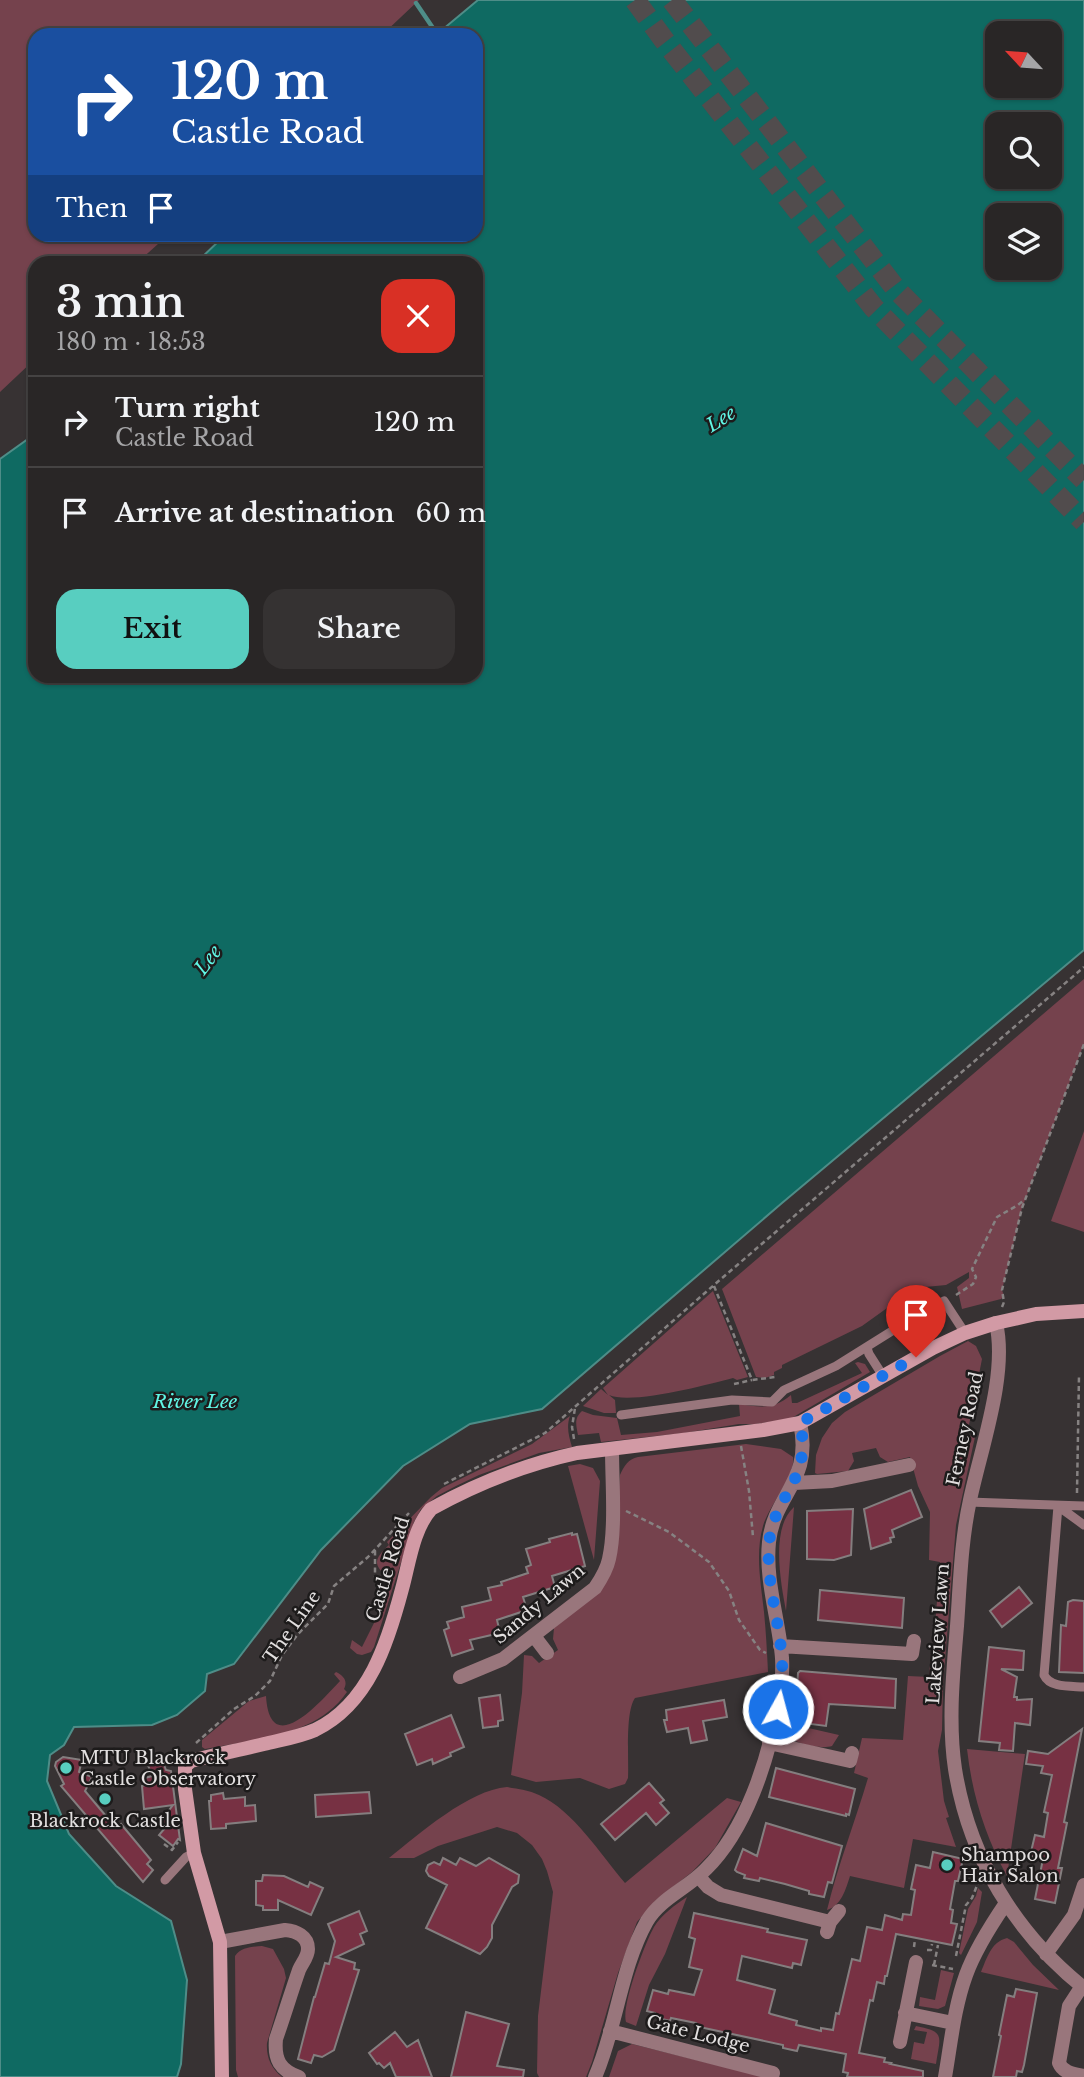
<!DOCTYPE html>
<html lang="en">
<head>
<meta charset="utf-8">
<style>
	body { margin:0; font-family:"Libre Baskerville",serif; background:#353232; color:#f1f3f6; height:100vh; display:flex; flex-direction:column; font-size:26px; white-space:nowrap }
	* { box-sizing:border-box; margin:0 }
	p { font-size:23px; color:#a5a5a7 }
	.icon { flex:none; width:38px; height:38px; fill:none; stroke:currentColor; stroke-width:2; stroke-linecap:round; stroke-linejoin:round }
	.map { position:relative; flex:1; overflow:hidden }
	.sheet { position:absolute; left:28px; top:256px; width:455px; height:427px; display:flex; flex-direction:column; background:#292626; border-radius:21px; box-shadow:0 2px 5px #0004,0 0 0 2px #454343 }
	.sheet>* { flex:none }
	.top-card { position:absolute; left:28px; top:28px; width:455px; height:214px; border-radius:21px; box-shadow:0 2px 5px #0004,0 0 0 2px #454343; background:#1a4fa0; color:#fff; overflow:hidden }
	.needle { width:46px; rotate:296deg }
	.tools { position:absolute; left:985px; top:21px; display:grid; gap:14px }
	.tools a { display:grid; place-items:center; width:77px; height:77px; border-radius:14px; background:#292626; box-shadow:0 2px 5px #0004,0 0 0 2px #454343; font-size:35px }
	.pin { position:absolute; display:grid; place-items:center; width:60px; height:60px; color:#fff; margin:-72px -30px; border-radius:50% 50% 50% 0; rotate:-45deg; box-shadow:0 0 7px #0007 }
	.pin .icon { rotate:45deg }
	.me { position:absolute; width:77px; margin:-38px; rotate:7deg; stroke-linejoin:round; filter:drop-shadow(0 0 5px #0008) }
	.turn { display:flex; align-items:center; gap:24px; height:147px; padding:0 28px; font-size:32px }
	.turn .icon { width:91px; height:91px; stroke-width:2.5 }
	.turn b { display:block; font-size:49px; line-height:60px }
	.then { display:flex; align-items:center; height:66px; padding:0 28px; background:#0003; gap:14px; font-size:26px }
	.round { display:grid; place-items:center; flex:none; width:74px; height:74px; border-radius:21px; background:#353232 }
	.headline { display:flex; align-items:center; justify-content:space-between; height:119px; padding:0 28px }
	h1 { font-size:42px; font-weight:600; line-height:52px }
	.button { display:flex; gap:14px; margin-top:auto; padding:14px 28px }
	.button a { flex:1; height:80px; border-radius:21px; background:#58cec0; color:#111; font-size:28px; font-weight:600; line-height:80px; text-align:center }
	.button a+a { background:#353232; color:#f1f3f6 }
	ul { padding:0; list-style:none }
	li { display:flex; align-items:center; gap:21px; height:91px; padding:0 28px; border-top:2px solid #454343 }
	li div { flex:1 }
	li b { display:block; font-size:26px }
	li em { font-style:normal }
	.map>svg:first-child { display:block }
	.green { fill:#75424d }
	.water { fill:#0f6a62; stroke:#4e8d88; stroke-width:2; fill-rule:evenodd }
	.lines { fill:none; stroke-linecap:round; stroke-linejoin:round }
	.stream { stroke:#4e8d88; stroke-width:4.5 }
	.building { fill:#773143; stroke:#847e7f; stroke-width:2 }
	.highway-tunnel { stroke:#514c4d; stroke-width:21; stroke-dasharray:21 10; stroke-linecap:butt }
	.path { stroke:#868282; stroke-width:2.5; stroke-dasharray:5 3.5; stroke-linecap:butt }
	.lane { stroke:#99767c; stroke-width:9 }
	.street { stroke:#99767c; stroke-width:14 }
	.secondary { stroke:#d29aa5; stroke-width:14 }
	.route { stroke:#1a73e8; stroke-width:12; stroke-dasharray:0 21.6 }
	.poi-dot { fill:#58cec0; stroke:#1d1b1b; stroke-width:2.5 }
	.labels { text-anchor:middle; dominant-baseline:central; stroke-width:5; stroke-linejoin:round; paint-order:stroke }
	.street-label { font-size:18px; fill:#e2dfdf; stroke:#1d1b1b }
	.poi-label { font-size:18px; fill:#e2dfdf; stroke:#1d1b1b; text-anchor:start }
	.water-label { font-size:19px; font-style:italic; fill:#61f7e6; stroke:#1d1b1b }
</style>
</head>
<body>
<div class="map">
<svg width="1084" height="2077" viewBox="0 0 1084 2077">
	<rect width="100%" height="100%" fill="#373233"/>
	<path class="green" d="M0 0H419L382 35H35V234L168 235 138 262H35V359L0 392Z
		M1084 979V1044L1022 1208 1002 1290 1004 1296 1001 1299 962 1309 957 1287 969 1278V1272L946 1285 915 1288 862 1326 782 1365V1368L774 1372V1375L765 1378 756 1377 722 1289Z
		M1084 1131V1232L1051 1221Z
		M713 1291 748 1377 737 1380 733 1378C706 1385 631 1405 609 1395L615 1400 616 1413H604L583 1406 601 1389 608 1395 603 1388Z
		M968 1341 976 1346 982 1359 967 1435 975 1437 956 1525 943 1685 942 1730 938 1751 944 1801 949 1817 946 1818 956 1847 913 1839 904 1888 850 1876C846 1889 841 1906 827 1910 838 1865 855 1822 868 1778L854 1773 862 1738 903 1740 908 1676 929 1677 931 1653 933 1652 940 1562 929 1560 930 1512 918 1486 910 1457 888 1462 880 1457 876 1448 852 1453 854 1461 848 1471 817 1474 815 1473 816 1455 822 1438 832 1423 845 1412 940 1356Z
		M858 1362 865 1364 870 1372 790 1419 755 1424H739L684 1433 601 1442 599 1433 578 1435C576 1425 574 1418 582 1411L593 1415 617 1418 621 1435 657 1432 740 1416 739 1404C760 1407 773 1410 791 1395L792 1403H797L862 1373 855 1363Z
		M570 1416C566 1427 569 1437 572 1447L539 1453 479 1475 456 1486 437 1496 421 1509 414 1522 374 1647 371 1652 362 1655 357 1654 350 1648 352 1640 362 1647 378 1615 389 1578C372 1565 374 1559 389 1545L387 1542 431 1497 442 1488 532 1444Z
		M746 1444 781 1449 793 1457C796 1474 769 1506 763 1526 755 1554 761 1584 764 1612 766 1632 767 1652 768 1672L635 1698C625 1712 629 1759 628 1778L625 1784 609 1789 580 1778 536 1782 511 1775 522 1693 524 1655 532 1656 539 1663 558 1650 553 1639 554 1628 601 1590 617 1524 620 1475C624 1466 628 1459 638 1457Z
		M580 1464 593 1468 600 1481 594 1560 568 1466Z
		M794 1507 786 1611C781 1584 770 1528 794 1507Z
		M336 1672C344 1676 348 1681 344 1689L347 1692C316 1737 254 1739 205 1749L202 1747V1740L249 1701 266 1696C270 1761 321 1701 340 1681L334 1674Z
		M793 1694 791 1724 839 1735 832 1746C820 1750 793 1743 784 1734Z
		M967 1749 1025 1754 1007 1876C985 1836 972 1794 967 1749Z
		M507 1787C518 1789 529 1790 539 1795 573 1810 601 1855 625 1883L727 1798 741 1802 715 1848 692 1872 655 1901 637 1922 618 1973 592 2062 586 2077H539L537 2073 538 2016 553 1892 547 1871 542 1859 532 1845 517 1833 497 1827 438 1846 414 1858H389C419 1834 469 1790 507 1787Z
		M978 1888 982 1892 977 1922 961 1955 959 1953 968 1909 976 1896Z
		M687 1897 665 1954 649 1985 636 2026 626 2022C621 2006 645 1943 654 1927 662 1914 675 1905 687 1897Z
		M1007 1938 1014 1942 1033 1965 1059 1990 981 1972C987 1958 991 1942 1007 1938Z
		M262 1946 273 1949 284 1969 286 1978 267 2043C266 2057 271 2068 282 2077H238L236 2070 235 1956C241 1947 252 1947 262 1946Z
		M941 1970 954 1973 945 2006 938 2009 919 2006 920 1997 935 2000Z
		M916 2026C946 2032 940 2036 936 2064L911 2059 914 2042 924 2044 927 2032 914 2030Z
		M632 2044 765 2077H609L618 2051Z"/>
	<path class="water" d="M478 0H1084V950L782 1203 542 1409 470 1424 403 1466 321 1550 234 1664 207 1674 205 1691 177 1715 152 1725 74 1727 64 1745 50 1755 47 1781 69 1834 116 1886 171 1921 187 1980 181 2064 177 2077H0V459L35 434V676H476V262H197L225 235 476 234V35H436ZM998 33H1050V86H998ZM998 124H1050V177H998ZM998 215H1050V268H998Z"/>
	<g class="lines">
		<path class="stream" d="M416 3 437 34
			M141 259 144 262"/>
	</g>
	<path class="building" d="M911 1490 922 1517 892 1530 894 1537 890 1538 891 1542 871 1549 864 1509Z
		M853 1509 851 1555 834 1560 807 1559V1511Z
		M572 1533V1535L577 1534 585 1566 552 1576 555 1587 523 1597 527 1610 497 1620 500 1633 470 1640 473 1649 452 1656 444 1630 449 1628 447 1622 464 1617 462 1607 491 1600 488 1588 502 1585 501 1582 528 1573 526 1567 531 1565 526 1549 550 1542 549 1539Z
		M1019 1587 1032 1603 1002 1627 990 1611Z
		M820 1590 904 1598 902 1628 818 1620Z
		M1073 1600 1084 1601V1673L1059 1672 1061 1625 1066 1626 1068 1602Z
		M989 1647 1024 1651 1023 1670 1001 1669 1017 1677 1014 1697H1017V1700L1032 1699 1030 1725 1015 1723 1013 1751 999 1750 1000 1743 979 1741Z
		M800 1671 896 1679 895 1708 829 1704 826 1726 795 1722 798 1673Z
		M500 1695 503 1720 498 1721V1726L483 1728 479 1698Z
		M724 1700 727 1717 703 1721 707 1740 691 1743 688 1728 667 1732 664 1720H667L666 1710Z
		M451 1715 464 1747 450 1753 451 1756 433 1764 432 1759 417 1765 405 1734Z
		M1082 1729 1064 1822 1067 1823 1058 1868H1062L1055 1903 1035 1899 1043 1859 1030 1856 1035 1835 1044 1837 1048 1813 1044 1812 1052 1775 1041 1773 1043 1766 1026 1764 1028 1751 1048 1754Z
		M63 1757 82 1760 79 1772 92 1777 85 1791 116 1828 121 1824 151 1860 147 1864 153 1870 143 1882 61 1786 64 1784 55 1766 56 1762Z
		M162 1760 166 1770 171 1771 180 1840 178 1839 173 1846 159 1835 165 1828 159 1823 173 1805 144 1809 142 1786 145 1785V1778L152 1776 148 1765Z
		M776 1768 855 1789 849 1815 846 1814V1816L769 1797Z
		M649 1783 664 1800 660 1803 669 1813 656 1825 646 1813 615 1840 601 1824Z
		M369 1792 371 1813 316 1817 315 1795Z
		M223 1793 224 1799 245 1797V1806L255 1805 256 1821 226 1824V1828L211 1829 209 1801H211V1795Z
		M766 1823 842 1846 832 1883 828 1882 824 1897 809 1894V1891L785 1884 760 1878 759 1881 744 1878 745 1875 737 1872 735 1870 743 1849 757 1856Z
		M933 1852 963 1859 958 1881H955L950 1909 953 1910 951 1923 957 1924 952 1945 896 1934 887 1976H885L884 1984 877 1982 873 2001 870 2000 859 2053 885 2058 884 2062 891 2063 890 2064 923 2071V2077H847L848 2073 843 2072 846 2054 799 2045 797 2051 783 2048V2045L695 2026 696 2023 671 2018 670 2021 654 2017 655 2013 647 2011 653 1990 668 1994 669 1990 694 1995 702 1970 689 1967 695 1939 689 1937 694 1913 768 1929 767 1932 807 1940 801 1965 793 1963 792 1968 742 1956 737 1980 775 1990 769 2013 771 2014 797 2021 796 2025 821 2031V2028L833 2030 836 2013 839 2014 852 1959 860 1961 867 1927 882 1930 885 1915 902 1920 903 1914 911 1915 915 1890 911 1889 916 1865 930 1868Z
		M443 1858 456 1865 460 1858 476 1866 489 1858 519 1875 518 1883 512 1887 492 1925V1938L487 1947 480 1954 426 1928 447 1885 429 1876 426 1871 428 1865 434 1862 440 1865Z
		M263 1875 284 1876 308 1887 310 1882 323 1888 311 1915 278 1900V1910H263V1906L256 1905V1881H262Z
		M359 1911 367 1931 360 1934 364 1944 336 1957 355 1963 354 1969 359 1970 334 2050 322 2057 314 2055 311 2063 298 2059 314 1997H315L325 1963 329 1964 335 1941 328 1924Z
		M1016 1989 1037 1993 1024 2065 1022 2072 1017 2071 1016 2077H993L1001 2036 999 2035 1007 1995 1014 1997Z
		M466 2012 509 2024 497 2066 524 2070 523 2077H451Z
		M395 2032 407 2047 418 2040 432 2077H396L390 2063 384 2068 379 2063 377 2064 369 2053Z"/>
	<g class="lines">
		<path class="highway-tunnel" d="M635 0 664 40 874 308 1084 522
			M672 0 896 289 1084 480"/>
		<path class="path" d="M714 1286 752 1380 775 1377
			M956 1295 973 1284 976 1277 972 1269 997 1217 1018 1205 1024 1200
			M1002 1307 1004 1302 1002 1290 1022 1208 1084 1044
			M734 1384 752 1380
			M574 1439 572 1427 575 1408
			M741 1446 749 1491 753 1537
			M444 1484 545 1433 714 1285 1084 967
			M1077 1493 1079 1375
			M626 1511 669 1532 709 1562 729 1591 739 1620 760 1650 766 1653
			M375 1581V1550
			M196 1743 234 1709 255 1696 270 1681 282 1655 298 1634 328 1604 334 1586 368 1557 409 1513
			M164 1844 172 1850 178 1842
			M914 1947 915 1939
			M927 1950H931L932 1944
			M956 1956 966 1905 972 1898 978 1883
			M932 1965 953 1969
			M934 1965 938 1945"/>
		<path class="lane" d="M867 1348 869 1354 883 1376
			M621 1415 732 1400 772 1402 784 1390 836 1366 916 1316 944 1301 965 1333
			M969 1502 1084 1506
			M1058 1506 1044 1675C1050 1688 1070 1686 1084 1687
			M1058 1506 1084 1525
			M165 1880 186 1857 194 1853"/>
		<path class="street" d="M996 1323C1008 1374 981 1448 970 1500 961 1541 960 1584 957 1626 953 1674 948 1722 955 1769 969 1857 1015 1933 1084 1988
			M794 1483 832 1481 909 1465
			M534 1636 547 1653
			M780 1646 912 1654 914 1641
			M460 1677 503 1659 595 1588C601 1579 607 1569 609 1559 616 1528 612 1482 612 1449
			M769 1743 850 1761 852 1753
			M699 1877 708 1887 721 1895 830 1922
			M827 1932 830 1922 839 1911
			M220 1942 285 1930C296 1931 308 1936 308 1949 308 1957 302 1963 299 1970 291 1993 284 2016 276 2039 274 2060 280 2070 299 2077
			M1046 1954 1074 1915 1084 1885
			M1082 1986 1069 2006 1059 2063C1063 2073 1074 2074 1084 2076
			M905 2013 953 2023
			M610 2031 773 2073 772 2077
			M900 2042 916 1962
			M595 2077C617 2027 620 1969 647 1921 661 1898 688 1888 706 1869 746 1830 768 1760 778 1706 781 1690 783 1674 782 1658 779 1620 765 1581 769 1542 774 1494 813 1481 800 1423
			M945 2077C951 2043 954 2008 966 1975 975 1950 991 1925 1006 1903"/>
		<path class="secondary" d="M222 2077 220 1942 194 1853 185 1789V1766L191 1761C215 1755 239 1750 264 1744 280 1740 299 1737 315 1730 369 1704 388 1642 402 1589 409 1564 413 1529 431 1509 476 1484 527 1464 577 1453L763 1430 800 1423 933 1348 965 1333 996 1323 1036 1314 1084 1311"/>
	</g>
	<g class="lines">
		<path class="route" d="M778 1709C780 1693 783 1677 782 1661 780 1622 766 1583 769 1544 773 1495 813 1481 800 1423L916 1357"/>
	</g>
	<g class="poi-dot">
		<circle cx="66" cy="1768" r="7"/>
		<circle cx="105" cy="1799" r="7"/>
		<circle cx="947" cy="1865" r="7"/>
	</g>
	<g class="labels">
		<g class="street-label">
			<text transform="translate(965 1429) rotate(-78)">Ferney Road</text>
			<text transform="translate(388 1569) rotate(-73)">Castle Road</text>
			<text transform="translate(539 1604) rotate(-40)">Sandy Lawn</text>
			<text transform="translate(292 1627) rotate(-55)">The Line</text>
			<text transform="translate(938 1634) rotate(-86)">Lakeview Lawn</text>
			<text transform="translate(698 2034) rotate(14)">Gate Lodge</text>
		</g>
		<g class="poi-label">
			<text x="80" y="1758">MTU Blackrock<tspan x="80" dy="21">Castle Observatory</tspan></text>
			<text x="105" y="1821" text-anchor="middle">Blackrock Castle</text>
			<text x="961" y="1855">Shampoo<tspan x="961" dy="21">Hair Salon</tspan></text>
		</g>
		<g class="water-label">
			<text transform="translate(721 419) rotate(-32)">Lee</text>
			<text transform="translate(208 960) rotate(-53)">Lee</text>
			<text x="195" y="1401">River Lee</text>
		</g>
	</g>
</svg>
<div class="tools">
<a><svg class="needle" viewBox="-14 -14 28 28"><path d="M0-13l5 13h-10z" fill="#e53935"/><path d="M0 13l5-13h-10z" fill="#a5a5a7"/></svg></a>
<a><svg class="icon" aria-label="search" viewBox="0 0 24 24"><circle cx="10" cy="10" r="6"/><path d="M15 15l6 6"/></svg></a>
<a><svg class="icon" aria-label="layers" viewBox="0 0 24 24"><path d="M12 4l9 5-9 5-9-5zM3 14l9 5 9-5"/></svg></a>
</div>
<div class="pin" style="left:916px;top:1357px;background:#d93025"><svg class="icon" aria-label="arrive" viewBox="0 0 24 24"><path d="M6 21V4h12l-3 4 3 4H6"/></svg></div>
<svg class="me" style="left:778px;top:1709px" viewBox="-20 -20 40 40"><circle r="17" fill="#1a73e8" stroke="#fff" stroke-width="3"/><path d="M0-11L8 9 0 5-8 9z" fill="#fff"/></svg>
<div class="top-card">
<div class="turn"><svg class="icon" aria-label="right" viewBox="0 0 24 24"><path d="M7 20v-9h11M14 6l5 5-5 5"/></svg><div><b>120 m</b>Castle Road</div></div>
<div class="then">Then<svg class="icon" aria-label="arrive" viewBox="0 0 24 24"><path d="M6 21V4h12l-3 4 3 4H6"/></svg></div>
</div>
<section class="sheet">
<div class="headline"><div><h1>3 min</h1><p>180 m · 18:53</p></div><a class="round" style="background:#d93025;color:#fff"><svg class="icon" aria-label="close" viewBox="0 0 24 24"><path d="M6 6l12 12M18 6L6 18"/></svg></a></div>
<ul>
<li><svg class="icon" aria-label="right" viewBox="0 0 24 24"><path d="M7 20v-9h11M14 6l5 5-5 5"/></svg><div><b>Turn right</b><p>Castle Road</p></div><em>120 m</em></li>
<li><svg class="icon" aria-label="arrive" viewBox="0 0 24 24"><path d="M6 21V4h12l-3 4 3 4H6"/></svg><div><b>Arrive at destination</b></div><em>60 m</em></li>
</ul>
<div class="button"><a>Exit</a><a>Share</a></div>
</section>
</div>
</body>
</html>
